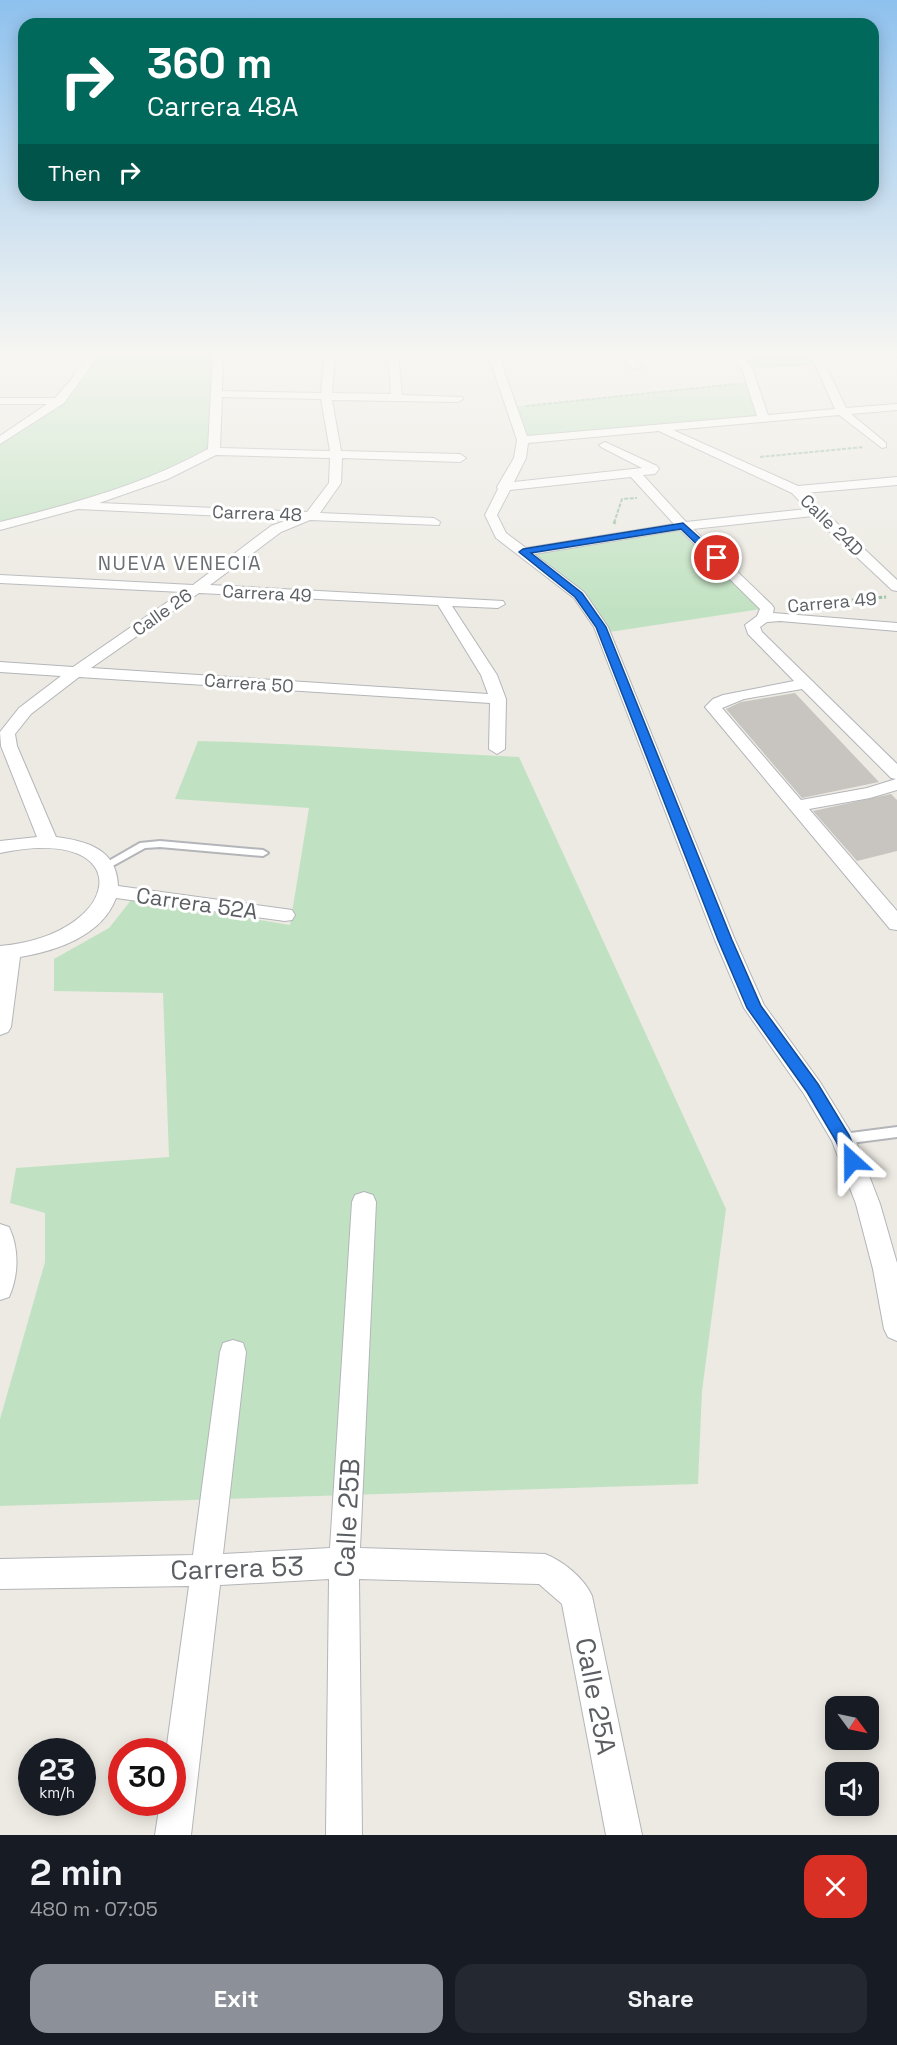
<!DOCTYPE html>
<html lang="en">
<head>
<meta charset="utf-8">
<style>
	body { margin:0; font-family:"Space Grotesk",sans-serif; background:#242831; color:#f1f3f6; height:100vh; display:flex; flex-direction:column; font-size:22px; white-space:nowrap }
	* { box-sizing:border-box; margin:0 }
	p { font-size:20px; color:#9ea1a6 }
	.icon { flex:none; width:33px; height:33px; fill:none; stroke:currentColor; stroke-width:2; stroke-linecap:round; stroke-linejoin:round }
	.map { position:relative; height:1835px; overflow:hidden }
	.sheet { display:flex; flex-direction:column; background:#171b24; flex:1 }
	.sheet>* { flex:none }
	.hud { position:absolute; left:18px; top:18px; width:861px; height:183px; border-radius:18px; box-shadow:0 3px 15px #0003; background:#00695c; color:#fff; overflow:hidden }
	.needle { width:39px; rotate:123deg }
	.buttons { position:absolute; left:825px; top:1696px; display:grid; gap:12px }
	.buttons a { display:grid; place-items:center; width:54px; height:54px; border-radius:12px; background:#171b24; box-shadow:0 3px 15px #0003; font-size:30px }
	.speed { position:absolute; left:18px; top:1738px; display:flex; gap:12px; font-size:30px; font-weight:700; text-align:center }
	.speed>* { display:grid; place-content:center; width:78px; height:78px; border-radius:50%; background:#171b24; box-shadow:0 3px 15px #0003; line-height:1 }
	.speed small { font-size:15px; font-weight:400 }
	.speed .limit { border:9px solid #d22; background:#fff; color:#111 }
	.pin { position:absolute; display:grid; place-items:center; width:51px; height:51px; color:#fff; margin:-26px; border:3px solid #fff; border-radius:50%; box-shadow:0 2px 6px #0007 }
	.me { position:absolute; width:66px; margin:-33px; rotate:336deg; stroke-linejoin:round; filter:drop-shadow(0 0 4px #0008) }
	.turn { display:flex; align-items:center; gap:21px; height:126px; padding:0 30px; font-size:27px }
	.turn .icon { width:78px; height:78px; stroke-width:2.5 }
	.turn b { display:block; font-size:42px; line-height:51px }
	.then { display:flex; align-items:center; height:57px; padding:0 30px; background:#0003; gap:12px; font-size:22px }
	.round { display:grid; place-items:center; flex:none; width:63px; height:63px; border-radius:18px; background:#242831 }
	.summary { display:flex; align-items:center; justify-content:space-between; height:102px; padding:0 30px }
	h1 { font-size:36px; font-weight:700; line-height:45px }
	.button { display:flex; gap:12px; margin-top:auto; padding:12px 30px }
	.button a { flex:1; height:69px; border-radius:18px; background:#8c9099; color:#fff; font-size:24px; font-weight:700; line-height:69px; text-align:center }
	.button a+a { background:#242831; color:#f1f3f6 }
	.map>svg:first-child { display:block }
	.green { fill:#c1e2c2 }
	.building { fill:#c8c5c0 }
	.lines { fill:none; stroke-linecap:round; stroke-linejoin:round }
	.lane-casing { stroke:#b3b5b9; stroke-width:4 }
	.street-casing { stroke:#b3b5b9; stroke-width:2 }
	.path-far1 { stroke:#9ac0a5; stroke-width:2; stroke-dasharray:4 1.5; stroke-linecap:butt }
	.path { stroke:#9ac0a5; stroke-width:3; stroke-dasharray:4.5 2; stroke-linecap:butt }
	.lane { fill:#fff; fill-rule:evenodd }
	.street { fill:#fff; fill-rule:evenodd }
	.route { fill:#1a73e8; stroke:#114b97; stroke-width:1.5 }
	.labels { text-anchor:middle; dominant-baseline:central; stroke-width:6; stroke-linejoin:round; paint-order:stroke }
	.far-street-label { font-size:18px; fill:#5b5e62; stroke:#fff }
	.far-neighbourhood-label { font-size:20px; letter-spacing:1.5px; fill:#6c7074; stroke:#fff }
	.street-label { font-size:22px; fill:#5b5e62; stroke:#fff }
	.near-street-label { font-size:27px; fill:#5b5e62; stroke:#fff }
</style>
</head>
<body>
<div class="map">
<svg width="897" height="1835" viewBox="0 0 897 1835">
	<rect width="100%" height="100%" fill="#edeae3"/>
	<path class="green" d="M91 354H218L214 451 167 474 0 526V441L47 412Z
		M734 354H817L820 364 747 368Z
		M752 382 763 418 523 440 510 407Z
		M683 526 767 608 603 633 579 595 523 552Z
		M198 741C305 743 412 752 519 757L726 1209 702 1391 698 1484 0 1506V1419L45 1262V1213L10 1203 16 1168 169 1157 163 993 54 991V959L109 928 132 899 290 925 309 808 175 799Z"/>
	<path class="building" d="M795 693 879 782 802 798 726 709 741 702Z
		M891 794 897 800V851L857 861 813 811Z"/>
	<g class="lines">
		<defs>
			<path id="lane" d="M160 841 263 850 268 853 263 856 160 847 145 848 109 868 105 869 100 866 140 843Z
				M897 1127V1137L843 1144 839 1142 837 1139 839 1136 843 1134Z"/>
			<path id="street" d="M86 354H96L89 369 64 403 0 444V436L47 404H0V398H55L71 380Z
				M213 354H223L222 391 321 393 325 354H335L332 393 391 394 388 354H398L402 395 462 397 463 399 458 402 332 400 341 451 460 454 466 458 460 462 342 458 341 483 320 513 434 518 440 522 439 525 310 520 281 532 210 585 503 601 505 604 498 608 452 606 497 675 506 699 505 749 497 754 489 749 490 703 79 677 31 714 15 734 17 746 56 837C87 841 117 849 118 886L285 909 292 910 295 915 292 920 285 921 116 898C102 936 56 951 20 957L11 1027 8 1032 0 1035V946C125 935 140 823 0 853V841L37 837 1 746 0 732 19 708 61 676 0 672V662L73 667 182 592 0 583V575L193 585 271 526 290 519 78 509 0 530V522C72 504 143 485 208 449ZM222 397 321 399 330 451 220 448ZM216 455 330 458 329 483 307 512 99 503 168 479ZM199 593 438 605 481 675 488 694 91 668Z
				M488 354H498L527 436 757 416 742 369 729 354H740L752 368 768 415 835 409 815 364 813 354H823L825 364 846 408 897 404V410L851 414 886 443V447L882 448 839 415 673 430 798 486 897 477V485L805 493 897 580V591L892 590 813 516 693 529 772 605 774 608 773 613 897 623V631L780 621 767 622 760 627 762 632 897 764V790L870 798 809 809 897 911V930L890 929 705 707 713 699 723 695 794 681 748 634 745 625 757 616 760 609 680 530 534 554 584 592 608 627 735 940 764 1005 820 1082 855 1139 880 1204 897 1263V1341L888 1337 884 1329 873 1269 856 1204 832 1141 804 1094 744 1008 715 940 594 627 574 598 496 538 485 515 498 489 497 487 514 458 517 440ZM659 431 792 493 807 509 686 522 643 475 655 474 659 469 657 466 605 442 599 445 601 447 642 468 514 482 526 458 528 443ZM631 477 674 524 526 548 506 533 497 515 510 490ZM802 689 891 778 896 779 867 788 801 800 722 708 744 699Z
				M621 354H631L642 367 633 369Z
				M364 1192 373 1195 376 1202 360 1548 545 1554C563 1561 584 1578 592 1596L642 1835H606L562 1604 539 1584 359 1579 362 1835H326L329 1579 220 1585 191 1835H155L160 1803H172V1752H166L189 1586 0 1589V1559L193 1555 220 1352 223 1343 233 1340 243 1343 246 1352 223 1554 330 1548 352 1202 355 1195Z
				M0 1224 9 1227C19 1248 19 1275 9 1297L0 1300Z"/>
		</defs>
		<use href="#lane" class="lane-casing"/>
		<use href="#street" class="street-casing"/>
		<path class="path-far1" d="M761 367 807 364
			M526 406 736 384
			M760 457 864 447
			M614 523 622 499 637 498"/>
		<path class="path" d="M614 524 615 521
			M813 604 886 597"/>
		<use href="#lane" class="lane"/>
		<use href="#street" class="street"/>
	</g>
	<linearGradient id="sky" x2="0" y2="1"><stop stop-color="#8ec1ee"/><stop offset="0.58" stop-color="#f7f6f2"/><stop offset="1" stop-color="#f7f6f2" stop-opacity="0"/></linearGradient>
	<rect width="897" height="611" fill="url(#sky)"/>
	<path class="route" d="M683 523 720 556V560H713L681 529 531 553 582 593 606 627 732 940 761 1006 818 1084 849 1135 860 1161 857 1165 852 1167 846 1165 836 1141 807 1092 747 1008 718 940 596 627 575 597 519 552 523 549Z"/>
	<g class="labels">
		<g class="far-street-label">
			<text transform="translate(257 513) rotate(2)">Carrera 48</text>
			<text transform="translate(832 525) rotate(44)">Calle 24D</text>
			<text transform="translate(267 593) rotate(3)">Carrera 49</text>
			<text transform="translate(832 602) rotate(-5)">Carrera 49</text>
			<text transform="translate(162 612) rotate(-35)">Calle 26</text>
			<text transform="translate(249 683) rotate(4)">Carrera 50</text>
		</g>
		<g class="far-neighbourhood-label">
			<text x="180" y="563">NUEVA VENECIA</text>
		</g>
		<g class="street-label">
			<text transform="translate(197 903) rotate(8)">Carrera 52A</text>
		</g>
		<g class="near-street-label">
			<text transform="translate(347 1518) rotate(-87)">Calle 25B</text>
			<text transform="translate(237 1568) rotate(-2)">Carrera 53</text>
			<text transform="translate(596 1696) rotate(79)">Calle 25A</text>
		</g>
	</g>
</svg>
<div class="buttons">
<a><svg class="needle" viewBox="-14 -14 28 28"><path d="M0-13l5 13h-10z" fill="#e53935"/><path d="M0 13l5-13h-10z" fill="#9ea1a6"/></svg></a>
<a><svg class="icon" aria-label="sound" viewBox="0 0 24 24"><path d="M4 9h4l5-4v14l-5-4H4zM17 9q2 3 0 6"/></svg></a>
</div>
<div class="speed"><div>23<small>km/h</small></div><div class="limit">30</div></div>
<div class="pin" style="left:717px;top:558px;background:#d93025"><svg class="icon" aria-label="arrive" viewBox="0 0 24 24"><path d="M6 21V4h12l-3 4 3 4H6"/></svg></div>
<svg class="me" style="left:852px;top:1161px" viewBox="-20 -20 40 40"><path d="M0-17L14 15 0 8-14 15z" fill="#1a73e8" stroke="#fff" stroke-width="4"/></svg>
<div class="hud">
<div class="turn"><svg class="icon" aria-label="right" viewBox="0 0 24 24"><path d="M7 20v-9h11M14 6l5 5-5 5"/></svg><div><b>360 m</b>Carrera 48A</div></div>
<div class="then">Then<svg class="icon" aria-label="right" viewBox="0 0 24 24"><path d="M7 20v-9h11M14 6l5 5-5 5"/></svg></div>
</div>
</div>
<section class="sheet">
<div class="summary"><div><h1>2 min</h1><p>480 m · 07:05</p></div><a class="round" style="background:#d93025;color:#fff"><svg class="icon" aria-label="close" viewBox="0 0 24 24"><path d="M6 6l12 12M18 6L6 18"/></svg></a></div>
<div class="button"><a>Exit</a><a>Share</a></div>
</section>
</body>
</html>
